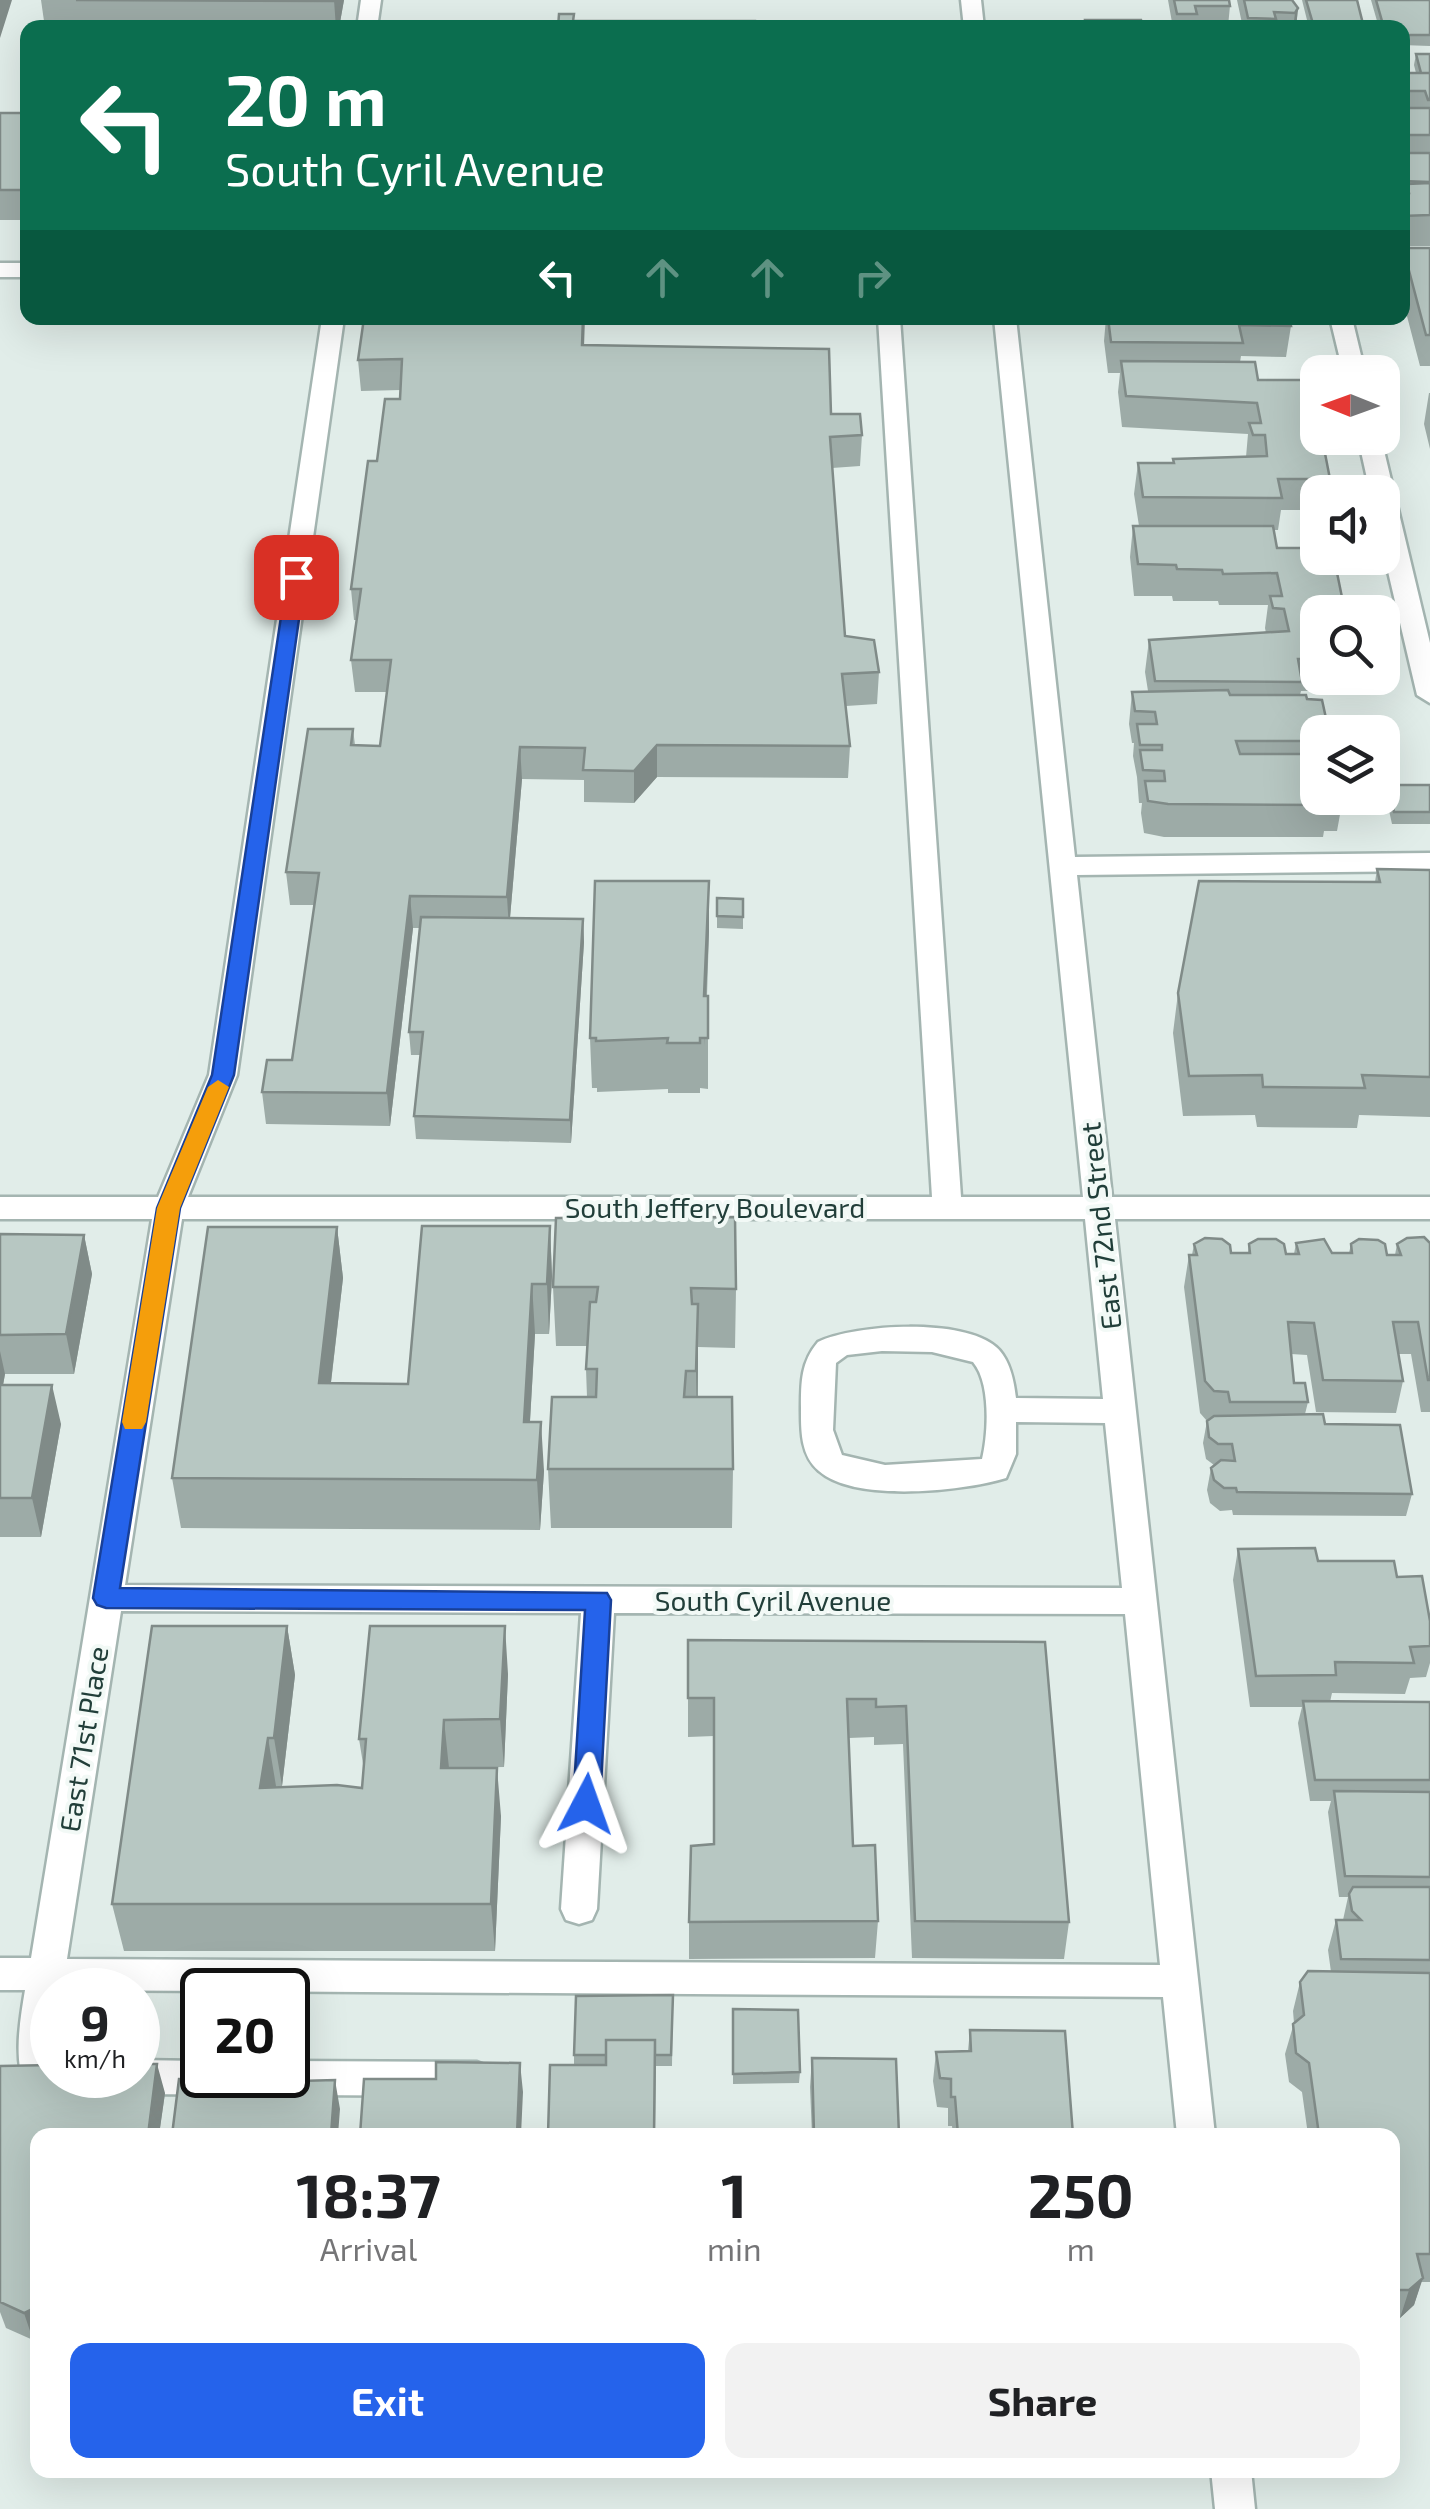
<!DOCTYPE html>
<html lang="en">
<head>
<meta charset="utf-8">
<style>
	body { margin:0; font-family:"Exo 2",sans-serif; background:#f2f2f2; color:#202124; height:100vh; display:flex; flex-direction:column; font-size:38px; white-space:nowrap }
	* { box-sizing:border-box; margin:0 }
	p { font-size:32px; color:#757577 }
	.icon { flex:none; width:55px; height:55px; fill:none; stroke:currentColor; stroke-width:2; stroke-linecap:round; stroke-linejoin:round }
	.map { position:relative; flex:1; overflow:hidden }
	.drawer { position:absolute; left:30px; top:2128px; width:1370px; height:350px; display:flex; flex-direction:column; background:#fff; border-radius:20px; box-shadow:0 10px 40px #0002 }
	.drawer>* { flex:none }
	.top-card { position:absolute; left:20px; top:20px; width:1390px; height:305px; border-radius:20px; box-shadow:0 10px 40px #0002; background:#0b6e4f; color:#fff; overflow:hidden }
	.needle { width:65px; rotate:271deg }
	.tools { position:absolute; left:1300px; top:355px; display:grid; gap:20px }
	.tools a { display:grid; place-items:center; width:100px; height:100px; border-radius:20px; background:#fff; box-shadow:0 10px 40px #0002; font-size:50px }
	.speed { position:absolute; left:30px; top:1968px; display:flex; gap:20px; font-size:50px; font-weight:700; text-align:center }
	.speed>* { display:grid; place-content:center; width:130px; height:130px; border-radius:50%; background:#fff; box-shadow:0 10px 40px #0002; line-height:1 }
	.speed small { font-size:25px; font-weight:400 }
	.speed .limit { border:5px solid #111; border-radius:15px; background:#fff; color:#111 }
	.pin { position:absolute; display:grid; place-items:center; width:85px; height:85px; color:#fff; margin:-42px; border-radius:20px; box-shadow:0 5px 15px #0006 }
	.me { position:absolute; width:110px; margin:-55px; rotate:4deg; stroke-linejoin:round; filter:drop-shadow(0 0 8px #0008) }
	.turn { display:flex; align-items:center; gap:35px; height:210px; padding:0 40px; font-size:45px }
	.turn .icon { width:130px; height:130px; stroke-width:2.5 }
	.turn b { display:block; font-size:70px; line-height:85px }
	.lanes { display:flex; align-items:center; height:95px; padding:0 40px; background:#0003; justify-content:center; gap:50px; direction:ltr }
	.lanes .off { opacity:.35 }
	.eta { display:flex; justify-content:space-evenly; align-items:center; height:170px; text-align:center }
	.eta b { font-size:60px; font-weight:700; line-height:70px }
	.cta { display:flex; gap:20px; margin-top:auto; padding:20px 40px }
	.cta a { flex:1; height:115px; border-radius:20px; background:#2563eb; color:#fff; font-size:40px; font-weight:700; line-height:115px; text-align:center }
	.cta a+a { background:#f2f2f2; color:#202124 }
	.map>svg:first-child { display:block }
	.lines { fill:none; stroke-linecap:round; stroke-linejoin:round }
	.minor-casing { stroke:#a4b5b1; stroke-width:5 }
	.minor { fill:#fff; fill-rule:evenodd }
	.wall { fill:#9daba7 }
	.shaded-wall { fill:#808b88 }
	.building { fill:#b7c7c2; stroke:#808b88; stroke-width:2.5 }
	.route { fill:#2563eb; stroke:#184099; stroke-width:2.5 }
	.slow { fill:#f59e0b }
	.labels { text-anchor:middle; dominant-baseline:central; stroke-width:8; stroke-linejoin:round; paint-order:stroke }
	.street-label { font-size:28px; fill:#213e39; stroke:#f2f9f6 }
</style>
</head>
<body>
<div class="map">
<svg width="1430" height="2509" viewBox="0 0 1430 2509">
	<rect width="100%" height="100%" fill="#e1ede9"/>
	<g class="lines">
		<defs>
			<path id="minor" d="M361 0H381L377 28H357Z
				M961 0H981L984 28H964Z
				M0 263H28V277H0Z
				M322 318H344L237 1075 188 1197H932L878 318H900L961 1197H1083L994 318H1016L1075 857 1430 853V871L1077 875 1112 1197H1430V1219H1115L1215 2135H1177L1163 1997 52 1990V2075L85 2077 80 2089C62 2096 44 2096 26 2089 13 2060 20 2020 25 1990H0V1958H31L152 1219H0V1197H158L209 1075ZM182 1219H1085L1103 1399 1016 1398C1014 1381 1010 1359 996 1347 963 1318 856 1324 818 1342 801 1362 801 1382 801 1407 801 1429 800 1455 819 1471 855 1503 964 1491 1006 1478L1016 1454V1422L1105 1423 1122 1588 125 1585ZM882 1351 932 1352 973 1362C991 1383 988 1434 982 1459L885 1465 842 1455 833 1430 836 1363 847 1355ZM121 1611 581 1613 561 1909 566 1920 579 1924 592 1920 597 1909 614 1613 1125 1614 1160 1965 67 1959Z
				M1330 318H1352L1365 372H1343Z
				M1358 438H1381L1430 643V703L1417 695 1382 546V492H1370Z
				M138 2060 202 2061V2075H288V2061L477 2062 490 2067 495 2079 490 2091 477 2096 123 2094 110 2089 105 2075H138Z
				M1211 2470H1251L1255 2509H1215Z"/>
		</defs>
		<use href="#minor" class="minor-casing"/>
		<use href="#minor" class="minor"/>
	</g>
	<path class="wall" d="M41 0H344L339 28H45Z
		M1168 0H1229L1230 6 1228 26 1173 28Z
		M1237 0H1292L1298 8 1296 28H1243Z
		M1302 0H1357L1364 28H1309Z
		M1371 0H1430V46L1402 45V28H1379Z
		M1416 54H1430V246H1402V73H1416L1414 65Z
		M0 113H28V220H0Z
		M1403 248H1430V366H1420L1402 297Z
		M1106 318H1289L1291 326 1286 357 1241 356 1240 362 1258 380 1330 479 1328 492H1318V510H1281L1278 530H1274L1277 548 1318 612V678H1352L1350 690 1301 691 1300 695 1318 732V798H1343L1337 831H1324L1323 837H1164L1144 833 1141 813 1142 803H1139L1137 777 1133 756 1134 743H1132L1129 724 1132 692 1148 691 1145 672 1149 640 1266 633 1265 628 1268 605H1219L1218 601H1173L1172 596H1134L1130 557 1133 526H1139L1134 494 1138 463H1173L1246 457 1248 434 1122 427 1118 392 1120 373H1108L1104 341Z
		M584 345 831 414 862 435 860 466 832 468 845 636 879 672 877 704 846 706 850 746 848 778 657 777 634 803 584 802V780L522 779 510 918 583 919 584 942 571 1143 416 1139 414 1116 421 1055H411L409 1032 420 928H413L390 1126 266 1124 262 1092 292 1060 315 905H290L286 872 353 729 355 745 380 746 387 692H355L351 660 357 620H354L351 589 377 461 400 399 401 390 361 391 358 360Z
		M1429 393H1430V449L1424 424Z
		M1388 785H1430V824H1392L1386 797Z
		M1377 869 1430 870V1117L1359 1115 1357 1128 1257 1127 1255 1115 1183 1116 1173 1033 1178 993 1375 882Z
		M709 881V932L707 996H708V1089L700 1088V1093H668V1089L597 1092V1088H592L590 1038Z
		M717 898 743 899V929L717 928Z
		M550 1226 552 1276 549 1334H535L530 1422 544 1471 540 1530 181 1528 172 1478 337 1227 343 1278 331 1383 408 1384Z
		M0 1234 84 1235 92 1274 74 1374H5L3 1385 61 1424 41 1537H0Z
		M1296 1243 1332 1253H1349L1351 1244 1387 1255H1395L1397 1244 1430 1243V1412H1421L1411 1354H1398L1403 1381 1396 1413 1316 1412 1307 1355 1291 1354 1294 1383 1308 1402 1305 1414 1325 1424 1412 1494 1406 1516 1233 1515 1232 1510 1220 1511 1210 1503 1207 1490 1211 1468 1214 1465 1206 1459 1203 1443 1207 1421 1200 1413 1184 1287 1189 1255H1192L1194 1244 1231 1253H1248L1249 1244 1286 1254H1294Z
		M553 1287 736 1289 735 1348 698 1347V1397L733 1469 732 1528H551L548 1469 587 1397 586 1369 587 1346H556Z
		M1238 1549 1318 1561 1397 1577 1430 1621V1663L1426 1677 1410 1678 1405 1694 1332 1693 1330 1702H1430V2282H1421L1414 2305 1400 2318H1392V2135H1308L1302 2092 1289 2082 1285 2054 1294 2023 1293 2011 1300 1982 1331 1972 1328 1950 1336 1920H1343L1348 1897H1339L1328 1812 1331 1801H1310L1298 1723 1302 1707H1250L1233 1580Z
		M287 1626 295 1675 282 1786 276 1787 362 1788 364 1770 359 1739 508 1674 504 1767 449 1768 501 1816 495 1951H124L112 1904Z
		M688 1640 1045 1642 1069 1922 1064 1959 912 1958 903 1744 874 1745V1737L849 1738 853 1846 878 1921 875 1958 689 1959V1922L714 1844V1736L688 1737Z
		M673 1995 672 2066H656L655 2135 574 2065V2055Z
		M733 2009 800 2072 799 2083 733 2084Z
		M970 2030 1073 2135H953L952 2126H948V2108L937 2107 933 2081 936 2052 968 2051Z
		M812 2058 899 2135H812L810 2087Z
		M0 2066 165 2093 159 2135H38L33 2340 6 2328 0 2312Z"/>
	<path class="shaded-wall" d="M0 0H12L0 38Z
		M334 0H344L339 28H336Z
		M1298 8 1296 28H1293L1295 13Z
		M583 318H585L583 376 582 345Z
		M657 745V777L634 803V771Z
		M520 747 522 779 509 929 507 897Z
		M709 881V932L704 1046V996Z
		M410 896 413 928 390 1126 387 1093Z
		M583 919 584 942 571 1143 570 1120Z
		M550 1226 552 1276 549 1334 547 1284Z
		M337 1227 343 1278 325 1433 319 1383Z
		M84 1235 92 1274 74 1374 66 1334Z
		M532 1284 535 1334 527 1471 524 1422Z
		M698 1304V1363L697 1431 696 1371Z
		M0 1351 5 1374 0 1402Z
		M52 1385 61 1424 41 1537 32 1498Z
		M541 1422 544 1471 540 1530 537 1480Z
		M287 1626 295 1675 282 1786 274 1738Z
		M505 1626 508 1674 504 1767 500 1719Z
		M444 1720 449 1768H441Z
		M268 1738 276 1786 269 1835 260 1788Z
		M497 1768 501 1816 495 1951 491 1904Z
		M520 2063 523 2092 521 2135H517Z
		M157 2064 165 2093 159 2135H148Z
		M335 2080 340 2109 338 2135H331Z
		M1423 2278 1414 2305 1400 2318 1409 2290Z
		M38 2306V2338L33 2340 24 2313Z"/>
	<path class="building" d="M76 0H334V1Z
		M1174 0H1229L1230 6H1195L1197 14H1177Z
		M1244 0H1292L1298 8 1295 13 1274 12 1276 19 1248 18Z
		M1306 0H1357L1364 28 1314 27Z
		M1376 0H1430V35H1402V28H1384Z
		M559 14H574L573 21H755V28H558Z
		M1085 20H1141L1142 28H1086Z
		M1416 54H1430V73H1421Z
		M1402 73H1430V100H1428L1425 91H1402Z
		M1402 108H1430V135H1402Z
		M0 113H28V190H0Z
		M1402 153H1430V182L1402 181Z
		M1430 183V215L1402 216V193H1409L1407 184Z
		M1403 248H1430V335H1426Z
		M364 318H583L582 345 829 349 831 414H860L862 435 830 437 845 636 874 640 879 672 842 674 850 746 657 745 634 771 583 770 585 748 520 747 507 897 410 896 387 1093 262 1092 267 1060H292L319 873 286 872 308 729H353L351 745 380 746 391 660H351L361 589H351L368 461H377L385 399H400L402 359 358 360Z
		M1108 318H1289L1291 326 1239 325 1243 343 1111 342Z
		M1121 361 1255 362 1258 380H1309L1318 419V438H1322L1330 479H1278L1282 498 1143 497 1138 463H1174L1173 459 1267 456 1265 435H1253L1249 423H1261L1257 403 1126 396Z
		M1133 526H1273L1277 548H1318V558H1334L1345 612H1318V659H1298L1302 682 1155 681 1149 640 1289 631 1284 609 1273 608 1270 596H1282L1277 573 1223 574 1222 570 1177 569 1176 565 1138 564Z
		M1228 690 1230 695H1306L1307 699 1322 700 1329 732H1318V741H1236L1240 754H1318V798H1343L1326 799 1328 805 1168 804 1148 801 1145 781H1165L1164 771 1143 770 1140 750H1162V745H1140L1137 724H1157L1155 712 1135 711 1132 692Z
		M1388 785H1430V812H1394Z
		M1377 869 1430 870V1077L1362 1075 1365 1088 1263 1087 1262 1075 1189 1076 1178 993 1199 881 1380 882Z
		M595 881H709L704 996H708V1038H700V1043H667L668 1038 596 1041V1038H590Z
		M717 898 743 899V917L717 916Z
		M421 917 583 919 570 1120 414 1116 423 1032H409Z
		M735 1217 736 1289 691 1288 692 1304H698L696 1371H686L684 1397H732L733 1469H548L552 1397H596L597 1369H586L590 1302H596L598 1287H553L556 1218Z
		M422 1226H550L547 1284H532L524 1422H541L537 1480 172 1478 208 1227H337L319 1383 408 1384Z
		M0 1234 84 1235 66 1334 0 1335Z
		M1424 1237 1430 1243V1380H1428L1418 1322H1393L1403 1381 1323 1380 1314 1323 1288 1322 1294 1383H1305L1308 1402H1230L1228 1392 1214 1391 1205 1381 1189 1255H1197L1194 1244 1205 1238 1222 1239 1230 1245 1231 1253H1250L1249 1244 1258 1239H1276L1284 1244 1286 1254H1299L1296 1243 1324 1239 1332 1253H1352L1351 1244 1359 1239 1378 1240 1385 1244 1387 1255H1401L1397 1244 1407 1238Z
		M0 1385H52L32 1498H0Z
		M1323 1414 1325 1424 1400 1425 1412 1494 1237 1492 1236 1488H1224L1214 1480 1211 1468 1221 1460 1235 1461 1232 1444H1218L1209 1437 1207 1421 1214 1416Z
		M1315 1548 1318 1561H1394L1397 1577 1422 1576 1430 1621V1646L1410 1647 1414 1663 1335 1662 1336 1675 1256 1676 1238 1549Z
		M152 1626H287L274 1738H268L260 1788 337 1785 362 1788 366 1739H359L370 1626H505L500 1719 444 1720 441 1768H497L491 1904H112Z
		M688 1640 1045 1642 1069 1922 915 1921 906 1706 876 1707V1699H847L853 1846 875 1845 878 1921 689 1922 691 1846 714 1844V1698H688Z
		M1303 1701 1430 1702V1780H1315Z
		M1334 1791 1430 1792V1877L1345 1876Z
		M1353 1887H1430V1960L1341 1959 1336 1920H1361L1352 1911 1349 1894Z
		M1308 1971 1430 1973V2254H1417L1423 2278 1409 2290H1392V2135H1319L1309 2063 1296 2053 1293 2024 1304 2015 1300 1982Z
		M673 1995 671 2055H655V2040H606V2055H574L576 1996Z
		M733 2009 798 2010 800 2072 733 2074Z
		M970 2030 1065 2031 1073 2135H958L955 2097H951V2079L940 2078 936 2052 971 2051Z
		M606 2040H655L654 2135H548L550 2065H606Z
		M812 2058 896 2059 899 2135H813L814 2134Z
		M288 2061H300L299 2081 335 2080 331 2135H172L179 2079 217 2080 218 2075H288Z
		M436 2062 520 2063 517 2135H360L364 2079H436Z
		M138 2064H157L148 2135H38V2306L24 2313 0 2302V2066L52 2065V2075H138Z"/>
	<path class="route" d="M296 571 305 577 234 1075 180 1208 120 1588 607 1593 611 1600 600 1804 596 1812 586 1815 577 1812 573 1804 585 1610 106 1608 97 1605 93 1598 157 1208 212 1075 287 577Z"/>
	<path class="slow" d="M218 1080 229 1087 180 1208 146 1422 142 1429H125L122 1422 157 1208 208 1087Z"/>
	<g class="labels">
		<g class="street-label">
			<text x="715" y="1207">South Jeffery Boulevard</text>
			<text transform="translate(1100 1226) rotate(-96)">East 72nd Street</text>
			<text x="773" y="1600">South Cyril Avenue</text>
			<text transform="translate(83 1739) rotate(-81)">East 71st Place</text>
		</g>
	</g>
</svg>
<div class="tools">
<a><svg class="needle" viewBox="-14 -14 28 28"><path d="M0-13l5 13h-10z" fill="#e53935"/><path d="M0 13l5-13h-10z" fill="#757577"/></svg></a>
<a><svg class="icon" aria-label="sound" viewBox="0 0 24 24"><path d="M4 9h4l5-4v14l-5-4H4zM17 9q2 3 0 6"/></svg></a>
<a><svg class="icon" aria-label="search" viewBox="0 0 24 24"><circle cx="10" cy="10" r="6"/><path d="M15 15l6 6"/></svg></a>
<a><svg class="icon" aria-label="layers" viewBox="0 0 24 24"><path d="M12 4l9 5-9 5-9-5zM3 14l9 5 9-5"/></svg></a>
</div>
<div class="speed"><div>9<small>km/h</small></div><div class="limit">20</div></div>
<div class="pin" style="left:296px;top:577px;background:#d93025"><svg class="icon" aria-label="arrive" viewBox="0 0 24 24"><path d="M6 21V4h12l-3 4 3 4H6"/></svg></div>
<svg class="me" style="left:586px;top:1804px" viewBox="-20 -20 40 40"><path d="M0-17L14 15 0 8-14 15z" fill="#2563eb" stroke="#fff" stroke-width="4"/></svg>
<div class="top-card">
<div class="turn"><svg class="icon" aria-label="left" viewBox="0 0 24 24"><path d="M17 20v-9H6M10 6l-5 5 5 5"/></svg><div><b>20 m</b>South Cyril Avenue</div></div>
<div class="lanes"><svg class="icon" aria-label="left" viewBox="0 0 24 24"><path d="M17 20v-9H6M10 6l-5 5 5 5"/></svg><svg class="icon off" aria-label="ahead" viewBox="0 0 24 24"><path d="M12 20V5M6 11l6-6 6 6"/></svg><svg class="icon off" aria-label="ahead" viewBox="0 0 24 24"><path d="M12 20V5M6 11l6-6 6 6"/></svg><svg class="icon off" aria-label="right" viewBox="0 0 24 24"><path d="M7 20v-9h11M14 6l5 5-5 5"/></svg></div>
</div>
<section class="drawer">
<div class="eta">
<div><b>18:37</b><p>Arrival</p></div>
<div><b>1</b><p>min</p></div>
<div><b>250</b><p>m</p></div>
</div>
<div class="cta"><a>Exit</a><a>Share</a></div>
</section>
</div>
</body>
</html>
